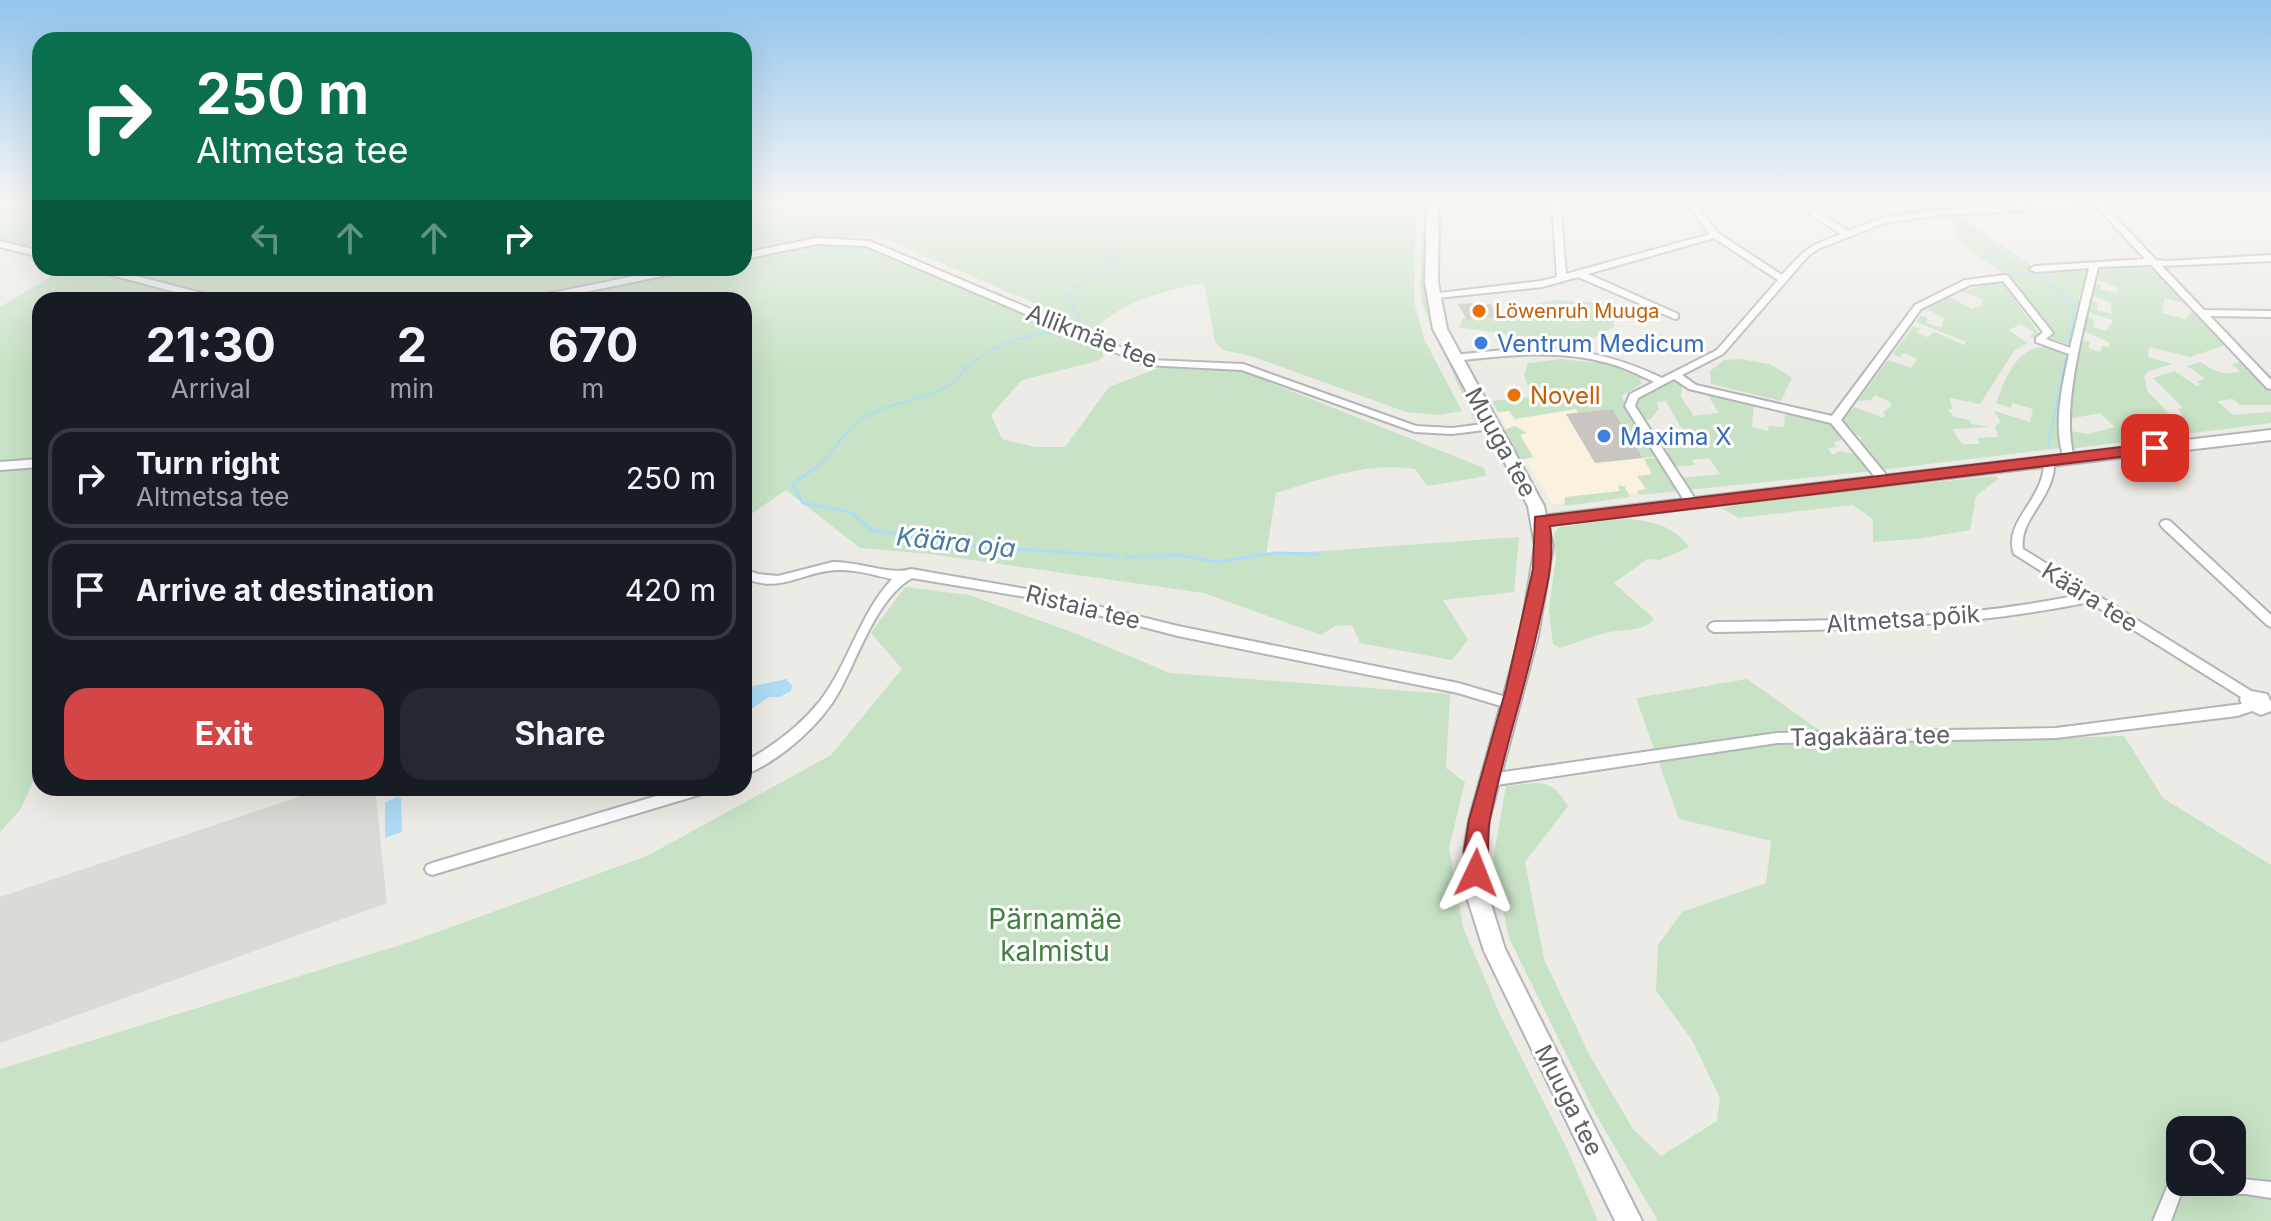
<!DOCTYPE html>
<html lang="en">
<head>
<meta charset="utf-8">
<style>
	body { margin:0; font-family:Inter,sans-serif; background:#242831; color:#f1f3f6; height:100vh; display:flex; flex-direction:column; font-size:30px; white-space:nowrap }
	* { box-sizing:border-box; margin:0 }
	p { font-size:26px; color:#9ea1a6 }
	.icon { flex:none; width:44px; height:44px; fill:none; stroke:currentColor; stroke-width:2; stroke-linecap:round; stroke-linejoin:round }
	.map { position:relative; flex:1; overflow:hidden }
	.sheet { position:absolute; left:32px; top:292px; width:720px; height:504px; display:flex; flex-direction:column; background:#171b24; border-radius:24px; box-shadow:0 8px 32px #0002 }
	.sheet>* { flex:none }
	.hud { position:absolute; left:32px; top:32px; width:720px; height:244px; border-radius:24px; box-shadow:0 8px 32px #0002; background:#0b6e4f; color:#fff; overflow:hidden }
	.buttons { position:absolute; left:2166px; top:1116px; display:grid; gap:16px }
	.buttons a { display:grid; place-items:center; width:80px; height:80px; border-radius:16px; background:#171b24; box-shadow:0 8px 32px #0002; font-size:40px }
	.pin { position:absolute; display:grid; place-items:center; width:68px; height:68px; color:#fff; margin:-34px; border-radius:16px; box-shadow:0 4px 12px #0006 }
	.me { position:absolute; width:88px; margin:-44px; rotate:2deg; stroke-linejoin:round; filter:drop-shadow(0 0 6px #0008) }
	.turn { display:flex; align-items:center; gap:28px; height:168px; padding:0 32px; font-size:36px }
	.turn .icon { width:104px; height:104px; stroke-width:2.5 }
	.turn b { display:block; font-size:56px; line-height:68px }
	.lanes { display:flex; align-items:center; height:76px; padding:0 32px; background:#0003; justify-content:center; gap:40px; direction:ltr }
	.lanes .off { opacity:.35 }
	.eta { display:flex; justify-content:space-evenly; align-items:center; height:136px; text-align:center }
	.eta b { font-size:48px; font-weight:700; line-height:56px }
	.button { display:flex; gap:16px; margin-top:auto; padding:16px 32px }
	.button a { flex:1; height:92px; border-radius:24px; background:#d44546; color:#fff; font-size:32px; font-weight:700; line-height:92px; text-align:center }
	.button a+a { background:#242831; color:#f1f3f6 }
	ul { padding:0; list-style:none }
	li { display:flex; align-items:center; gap:24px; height:100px; margin:0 16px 12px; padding:0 16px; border:4px solid #363941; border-radius:24px }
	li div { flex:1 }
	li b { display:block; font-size:30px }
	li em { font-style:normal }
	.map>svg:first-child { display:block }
	.commercial { fill:#faf1de }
	.industrial { fill:#dcdad7 }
	.green { fill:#c7e2c5; fill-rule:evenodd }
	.water { fill:#aedcf4 }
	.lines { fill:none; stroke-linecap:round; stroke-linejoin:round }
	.stream-far1 { stroke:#aedcf4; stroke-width:2 }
	.stream { stroke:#aedcf4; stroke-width:3 }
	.building { fill:#c9c6c2 }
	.minor-casing { stroke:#b2b5b8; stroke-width:4 }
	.tertiary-casing { stroke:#b2b5b8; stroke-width:4 }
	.secondary-casing { stroke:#b1b5b8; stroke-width:4 }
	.minor { fill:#fff; fill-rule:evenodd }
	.tertiary { fill:#fff; fill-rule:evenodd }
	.secondary { fill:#fff; fill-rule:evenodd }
	.route { fill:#d44546; stroke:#8a2d2e; stroke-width:2 }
	.food-dot { fill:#e8710a; stroke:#fff; stroke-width:3 }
	.shop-dot { fill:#3f7fe0; stroke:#fff; stroke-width:3 }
	.labels { text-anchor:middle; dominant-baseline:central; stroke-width:6; stroke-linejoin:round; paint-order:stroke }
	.far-food-label { font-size:20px; fill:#c56008; stroke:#fff; text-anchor:start }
	.street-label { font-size:24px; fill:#5d6164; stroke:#fff }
	.shop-label { font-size:24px; fill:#366cbe; stroke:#fff; text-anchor:start }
	.food-label { font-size:24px; fill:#c56008; stroke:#fff; text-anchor:start }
	.water-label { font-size:26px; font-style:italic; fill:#4a7a9c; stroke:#fff }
	.near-park-label { font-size:28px; fill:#428040; stroke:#fff }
</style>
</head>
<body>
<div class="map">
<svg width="2271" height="1221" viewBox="0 0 2271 1221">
	<rect width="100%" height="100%" fill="#edebe5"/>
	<path class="commercial" d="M1605 400 1620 405 1663 473 1647 491 1552 505 1498 412Z"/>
	<path class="industrial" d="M325 788H375L387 903 0 1043V897Z"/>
	<path class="green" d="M0 204H40V256L0 247Z
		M744 204H1416L1414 301 1424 339 1462 411 1438 415 1406 412 1251 356 1223 350 1215 341 1204 283C1162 291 1126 300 1094 329L879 236 882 231 832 241 875 249 1103 350V357L1097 361 1022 380 991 415 1002 439 1035 447H1065L1109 387 1164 366 1226 365 1484 468 1486 476 1427 486 1415 469C1367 462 1322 479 1276 493L1266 555 1519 537 1514 592 1443 600 1468 640 1452 660 1360 643 1352 625 1335 626 1321 635 1204 593 930 554 860 548 786 490 744 519V300H40V767L20 810 0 832V307L65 268H744Z
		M1424 204H1428L1424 271 1429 313 1479 418 1475 422 1422 304 1420 283Z
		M1951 215H1960C1975 230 2017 264 2038 270 2055 274 2073 265 2088 272L2084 294 2078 295 2081 306 2071 346 2051 338V331L2007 277 1961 242 1953 231 1957 224 1949 218Z
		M2140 263 2143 268H2155L2190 305 2165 298 2162 313 2186 319 2191 312 2197 314 2225 345 2190 357 2149 347 2148 357 2172 364 2149 371 2144 376 2147 391 2171 416 2183 415 2178 409 2183 408 2153 378 2174 371 2197 386 2200 384 2197 382 2205 378 2187 366 2200 362C2215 371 2223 377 2240 371L2231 365 2241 361 2271 393V405H2240L2233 399 2217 401 2233 415 2271 412V423L2070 449 2066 430 2088 434 2115 427 2100 413 2069 419 2082 340 2090 342 2089 348 2100 352 2102 346 2109 347V342L2084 331 2087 315 2094 321 2093 327 2106 331 2113 320 2087 312 2090 300 2097 303V310L2112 314 2110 302 2091 296 2094 282 2101 284 2100 289 2117 293 2118 287 2094 279 2097 266Z
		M2001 281 2040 335 2034 339 2029 336 2035 333 2021 324 2009 330 2027 343 2014 351 1980 404 1950 398 1952 409H1948L1954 417 1969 420 1971 424 1990 427 1952 429 1962 444H1980L1977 438 1998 437 1995 426 2001 422 1994 411 2030 422 2033 409 2012 403 2011 408 1996 403C2011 364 2024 334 2070 353L2060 448 1879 470 1852 437 1854 434 1862 443 1861 438 1832 414 1837 407 1852 410 1854 407 1883 418 1885 414 1882 413 1891 406 1890 402 1875 395 1871 400 1858 401 1888 360 1911 368 1917 359 1903 353 1900 357 1893 354 1913 326 1920 329 1917 333 1927 337 1935 332 1964 345 1966 342 1916 322 1921 315 1927 318V323L1941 328 1944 318 1930 311H1924L1949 297 1972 309 1983 304 1981 302 1984 300 1961 291Z
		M1555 300 1591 302 1613 315 1614 327 1577 346 1459 327 1463 318 1502 316 1510 309Z
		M1561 359 1609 364 1640 378 1642 384 1621 396 1658 456 1643 458 1612 409 1578 413 1576 409 1515 419 1509 411 1498 412 1492 401 1532 397 1524 375 1528 363Z
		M1740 359 1770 364 1792 378 1781 401 1711 384 1710 371 1724 360Z
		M1674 381 1682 385 1681 397 1694 416 1719 413 1710 399V393L1754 404 1752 427 1768 431 1769 426 1784 427 1785 415 1792 412 1832 423 1845 439 1833 442 1837 447 1828 448 1832 455 1839 451 1853 454 1846 444H1851L1872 471 1688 490 1680 478 1720 474 1709 458 1692 460 1695 465 1672 467 1652 436 1660 434 1665 440 1685 435 1666 401 1656 402 1659 408 1651 419 1643 420 1634 409 1633 400Z
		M1515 426 1527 433 1520 435 1533 457 1521 460 1544 503 1504 434 1506 429Z
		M1659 457 1681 491 1639 495 1637 491 1646 489 1637 476 1652 474 1644 459Z
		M1996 476 1998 479 1976 496 1970 530 1916 539 1873 542V519L1853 505 1739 518 1721 508 1774 499Z
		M1618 485 1625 487 1630 497 1564 506 1565 497 1620 491Z
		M1623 518C1648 521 1673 524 1689 547L1660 560 1647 559 1614 583 1654 619C1640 634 1624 628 1605 633 1590 637 1575 643 1560 648L1553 644 1549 609 1556 559 1554 533 1560 527Z
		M905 587 969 595 1077 634 1170 673 1450 694 1446 768 1465 782 1449 848 1463 927 1500 1015 1569 1153 1598 1221H0V1069L407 943 647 856 831 755 902 669 871 633Z
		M1747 679 1839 744 2124 736 2163 798 2271 865V1221H1658L1595 1113 1509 938 1493 860 1506 786C1539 784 1549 775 1568 806L1525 862 1544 959 1590 1056 1633 1129 1661 1156 1717 1121 1720 1098 1692 1040 1656 991 1658 945 1682 912 1766 883 1771 841 1679 819 1636 698ZM2180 1130H2232V1182H2180Z"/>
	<path class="water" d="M786 679 792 685 791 691 780 697H769L744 714V688Z
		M397 797 401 798 402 832 385 838V802Z"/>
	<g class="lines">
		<path class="stream-far1" d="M1938 204 1946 210
			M1954 215 2027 264 2075 307 2068 346
			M1440 216 1441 207
			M1440 223V229
			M1439 259 1440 234
			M2010 275 2037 272
			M1075 320 1079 317 1066 296 1110 264 1122 237 1112 221 1152 211 1143 204
			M2048 445 2067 353
			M814 469C832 457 839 437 855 424 880 404 913 402 941 390 954 385 962 370 973 362 999 342 1029 334 1060 332"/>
		<path class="stream" d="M817 467 792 484 803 503 850 512 873 531 906 534 942 544 1119 556
			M1126 557 1179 555 1217 562 1275 553 1320 554"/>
	</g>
	<path class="building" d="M1472 303 1474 305 1491 304 1499 316 1467 320 1458 304Z
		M1612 409 1643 458 1595 463 1566 414Z"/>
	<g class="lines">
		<defs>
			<path id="minor" d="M1552 204H1560L1566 274 1710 234 1687 204H1695L1718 233 1782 275C1805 249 1809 246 1841 234L1814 217 1801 204H1810L1820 213 1848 231 1882 218 1932 210 2040 204H2085L2081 207 1932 216 1884 223 1818 249 1809 255 1723 354 1682 375 1696 385 1832 416 1915 305 1965 280 2005 275 2008 276 2053 333 2046 339 2070 348 2089 268 2035 272 2030 269 2035 266 2145 259 2094 204H2103L2156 260 2167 261 2271 255V261L2162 266 2204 310 2271 311V317L2210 316 2271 380V389L2267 388 2151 265 2098 267C2086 320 2060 406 2074 458L2069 462 2065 461C2052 428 2062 387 2069 354L2036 342V338L2043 332 2003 281 1970 285 1921 309 1841 420 1888 477 1889 480 1888 483H1880L1831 423 1689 389 1674 379 1638 398 1635 406 1697 502 1691 506 1687 505 1625 406 1630 394 1654 382C1639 375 1624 367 1608 363 1558 349 1505 355 1454 361L1449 358 1454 355C1534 346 1587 342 1662 378L1717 350 1778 280 1714 238 1588 274 1678 314V318L1675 319 1578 277 1542 287 1428 299V295L1431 294 1541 281 1557 277Z
				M817 238 870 241 1151 360 1243 364 1416 426 1452 428 1492 423 1497 426 1492 429 1452 434 1415 432 1242 370 1145 365 866 246 817 244 744 259V253Z
				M0 241 40 251V257L0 247Z
				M90 268H106L220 298 222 300H206L92 270Z
				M674 268H692L687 271 546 300H527L532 297Z
				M2049 456 2054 460C2057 497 2018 518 2023 549L2251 691 2267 694 2271 702V711L2261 715 2252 711 2237 716 2056 738 1777 743 1490 786 1485 784 1483 780 1485 776 1490 774 1777 733 2056 728 2242 704 2240 700 2241 697 2089 602C1965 628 1841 630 1714 632L1710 630 1708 627 1710 624 1714 622C1836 621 1959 620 2079 595L2014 554C2002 521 2046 499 2044 460Z
				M40 459V467L0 470V462Z
				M2166 520 2170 521 2271 615V627L2267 625 2162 527 2160 524 2162 521Z
				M833 562C857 561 892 576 911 569L1032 590 1178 626 1458 683 1516 700 1517 704 1516 708 1511 709 1458 693 1178 636 1032 598 912 578C877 598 859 655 840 690 822 724 780 761 744 775V762C772 747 800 726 820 701 849 663 859 615 892 579 874 575 855 569 836 570 801 572 780 594 744 578V569L758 574 778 576Z
				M683 788H709L707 792 702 794 432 875 427 873 425 869 427 865 432 863Z
				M2176 1178H2180V1182H2232V1178L2271 1182V1198L2246 1194H2181L2171 1221H2153L2170 1180Z"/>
			<path id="tertiary" d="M2271 430V440L1541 526 1534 521 1541 516Z"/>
			<path id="secondary" d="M1427 204H1439L1438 282 1447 329 1544 506 1553 546 1538 636 1489 820 1486 851 1488 894 1505 949 1642 1221H1615L1484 951 1466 894 1464 851 1469 820 1520 636 1535 546 1528 506 1433 329 1425 282Z"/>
		</defs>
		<use href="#minor" class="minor-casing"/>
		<use href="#tertiary" class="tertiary-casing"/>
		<use href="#secondary" class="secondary-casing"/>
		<use href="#minor" class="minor"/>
		<use href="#tertiary" class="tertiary"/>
		<use href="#secondary" class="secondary"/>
	</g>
	<linearGradient id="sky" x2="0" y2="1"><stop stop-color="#91c4ed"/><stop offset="0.54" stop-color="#f7f6f3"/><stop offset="1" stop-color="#f7f6f3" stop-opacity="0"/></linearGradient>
	<rect width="2271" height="375" fill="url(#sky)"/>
	<path class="route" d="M2155 443 2161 444V452L1550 526C1555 560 1546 590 1539 623 1525 689 1503 753 1490 819 1486 837 1491 865 1484 880L1476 882 1469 880 1464 851 1469 820 1506 689 1533 569 1535 517Z"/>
	<g class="food-dot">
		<circle cx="1479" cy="311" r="8"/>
		<circle cx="1514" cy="395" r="8"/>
	</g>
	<g class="shop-dot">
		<circle cx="1481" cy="343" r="8"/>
		<circle cx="1604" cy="436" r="8"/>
	</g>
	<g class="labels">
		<g class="far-food-label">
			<text x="1495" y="311">Löwenruh Muuga</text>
		</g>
		<g class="street-label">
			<text transform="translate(1092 336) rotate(21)">Allikmäe tee</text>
			<text transform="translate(1501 442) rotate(61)">Muuga tee</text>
			<text transform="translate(2090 597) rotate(32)">Käära tee</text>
			<text transform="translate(1083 607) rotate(14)">Ristaia tee</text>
			<text transform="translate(1903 619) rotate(-4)">Altmetsa põik</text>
			<text transform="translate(1870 736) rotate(-1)">Tagakäära tee</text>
			<text transform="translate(1569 1100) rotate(63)">Muuga tee</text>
		</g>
		<g class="shop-label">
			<text x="1497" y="343">Ventrum Medicum</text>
			<text x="1620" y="436">Maxima X</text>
		</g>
		<g class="food-label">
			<text x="1530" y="395">Novell</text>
		</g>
		<g class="water-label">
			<text transform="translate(956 542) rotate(6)">Käära oja</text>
		</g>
		<g class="near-park-label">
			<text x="1055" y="919">Pärnamäe<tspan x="1055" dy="32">kalmistu</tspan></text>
		</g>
	</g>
</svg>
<div class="buttons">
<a><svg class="icon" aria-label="search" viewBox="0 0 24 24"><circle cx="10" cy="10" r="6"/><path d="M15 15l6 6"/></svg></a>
</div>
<div class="pin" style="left:2155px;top:448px;background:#d93025"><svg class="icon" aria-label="arrive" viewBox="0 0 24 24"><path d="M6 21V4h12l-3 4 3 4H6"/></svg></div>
<svg class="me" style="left:1476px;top:873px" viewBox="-20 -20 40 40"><path d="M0-17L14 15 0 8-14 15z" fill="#d44546" stroke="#fff" stroke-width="4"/></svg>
<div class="hud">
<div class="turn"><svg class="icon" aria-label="right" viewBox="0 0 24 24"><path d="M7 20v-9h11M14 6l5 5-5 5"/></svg><div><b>250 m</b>Altmetsa tee</div></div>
<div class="lanes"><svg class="icon off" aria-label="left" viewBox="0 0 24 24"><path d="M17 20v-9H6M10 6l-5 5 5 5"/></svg><svg class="icon off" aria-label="ahead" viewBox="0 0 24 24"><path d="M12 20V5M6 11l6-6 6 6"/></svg><svg class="icon off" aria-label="ahead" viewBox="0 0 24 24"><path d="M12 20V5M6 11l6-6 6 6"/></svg><svg class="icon" aria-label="right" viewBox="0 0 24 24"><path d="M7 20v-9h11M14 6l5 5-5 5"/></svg></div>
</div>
<section class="sheet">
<div class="eta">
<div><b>21:30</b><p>Arrival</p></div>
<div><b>2</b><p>min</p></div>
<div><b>670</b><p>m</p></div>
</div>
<ul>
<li><svg class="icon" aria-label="right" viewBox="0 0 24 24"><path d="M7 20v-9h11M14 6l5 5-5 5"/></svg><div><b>Turn right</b><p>Altmetsa tee</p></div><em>250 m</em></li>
<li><svg class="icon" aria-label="arrive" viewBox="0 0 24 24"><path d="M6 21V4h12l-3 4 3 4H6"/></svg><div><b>Arrive at destination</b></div><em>420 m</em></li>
</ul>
<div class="button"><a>Exit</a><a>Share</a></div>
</section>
</div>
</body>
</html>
